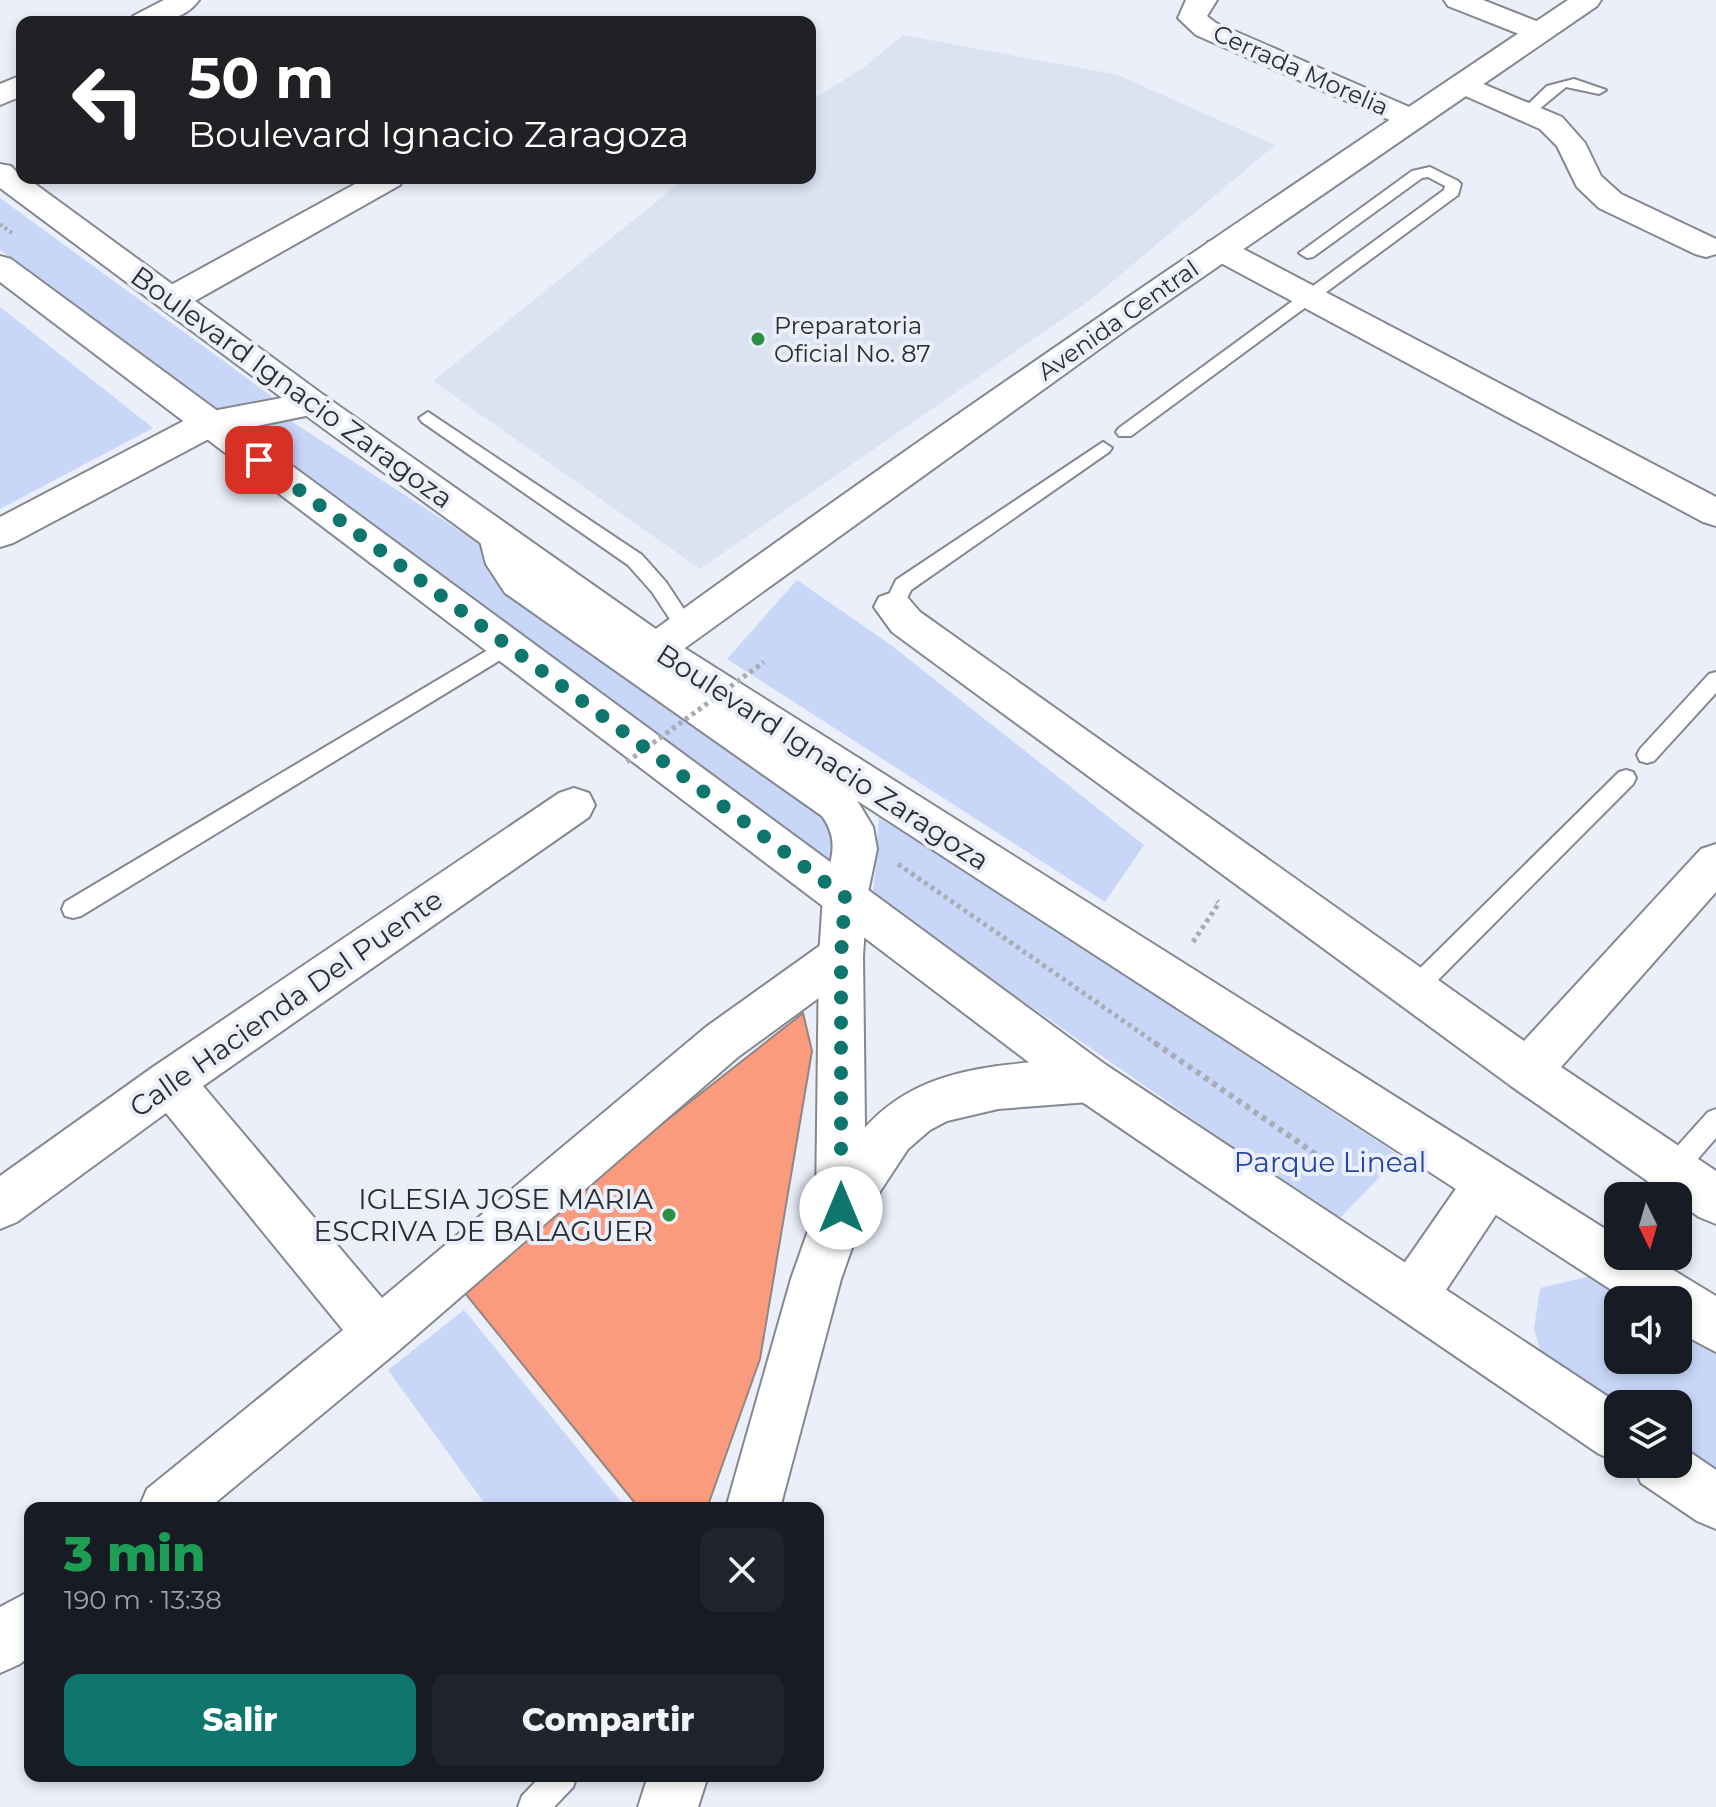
<!DOCTYPE html>
<html lang="es">
<head>
<meta charset="utf-8">
<style>
	body { margin:0; font-family:Montserrat,sans-serif; background:#20242c; color:#f1f3f6; height:100vh; display:flex; flex-direction:column; font-size:30px; white-space:nowrap }
	* { box-sizing:border-box; margin:0 }
	p { font-size:26px; color:#9ea1a6 }
	.icon { flex:none; width:44px; height:44px; fill:none; stroke:currentColor; stroke-width:2; stroke-linecap:round; stroke-linejoin:round }
	.map { position:relative; flex:1; overflow:hidden }
	.drawer { position:absolute; left:24px; top:1502px; width:800px; height:280px; display:flex; flex-direction:column; background:#171b24; border-radius:16px; box-shadow:0 4px 12px #0003 }
	.drawer>* { flex:none }
	.guide { position:absolute; left:16px; top:16px; width:800px; height:168px; border-radius:16px; box-shadow:0 4px 12px #0003; background:#202124; color:#fff; overflow:hidden }
	.needle { width:52px; rotate:175deg }
	.fabs { position:absolute; left:1604px; top:1182px; display:grid; gap:16px }
	.fabs a { display:grid; place-items:center; width:88px; height:88px; border-radius:16px; background:#171b24; box-shadow:0 4px 12px #0003; font-size:40px }
	.pin { position:absolute; display:grid; place-items:center; width:68px; height:68px; color:#fff; margin:-34px; border-radius:16px; box-shadow:0 4px 12px #0006 }
	.me { position:absolute; width:88px; margin:-44px; rotate:0deg; stroke-linejoin:round; filter:drop-shadow(0 0 6px #0008) }
	.turn { display:flex; align-items:center; gap:28px; height:168px; padding:0 40px; font-size:36px }
	.turn .icon { width:104px; height:104px; stroke-width:2.5 }
	.turn b { display:block; font-size:56px; line-height:68px }
	.round { display:grid; place-items:center; flex:none; width:84px; height:84px; border-radius:16px; background:#20242c }
	.headline { display:flex; align-items:center; justify-content:space-between; height:136px; padding:0 40px }
	h1 { font-size:48px; font-weight:800; line-height:60px; color:#1e9e55 }
	.cta { display:flex; gap:16px; margin-top:auto; padding:16px 40px }
	.cta a { flex:1; height:92px; border-radius:16px; background:#0f766e; color:#fff; font-size:32px; font-weight:800; line-height:92px; text-align:center }
	.cta a+a { background:#20242c; color:#f1f3f6 }
	.map>svg:first-child { display:block }
	.built { fill:#dbe3f3 }
	.green { fill:#c8d7f8 }
	.building { fill:#fb9b7d; stroke:#918683; stroke-width:2 }
	.lines { fill:none; stroke-linecap:round; stroke-linejoin:round }
	.service-casing { stroke:#848891; stroke-width:4 }
	.minor-casing { stroke:#848891; stroke-width:4 }
	.tertiary-casing { stroke:#848891; stroke-width:4 }
	.secondary-casing { stroke:#848891; stroke-width:4 }
	.primary-casing { stroke:#848891; stroke-width:4 }
	.path-far2 { stroke:#a8acb4; stroke-width:4; stroke-dasharray:3 3; stroke-linecap:butt }
	.path-far1 { stroke:#a8acb4; stroke-width:5; stroke-dasharray:4 4; stroke-linecap:butt }
	.path { stroke:#a8acb4; stroke-width:6; stroke-dasharray:5 5; stroke-linecap:butt }
	.service { fill:#fff; fill-rule:evenodd }
	.minor { fill:#fff; fill-rule:evenodd }
	.tertiary { fill:#fff; fill-rule:evenodd }
	.secondary { fill:#fff; fill-rule:evenodd }
	.primary { fill:#fff; fill-rule:evenodd }
	.path-bridge { stroke:#a8acb4; stroke-width:5; stroke-dasharray:4 4; stroke-linecap:butt }
	.route { stroke:#0f766e; stroke-width:14; stroke-dasharray:0 25.2 }
	.poi-dot { fill:#2d8f43; stroke:#eaeff9; stroke-width:3 }
	.labels { text-anchor:middle; dominant-baseline:central; stroke-width:8; stroke-linejoin:round; paint-order:stroke }
	.far-street-label { font-size:24px; fill:#2b2d31; stroke:#eaeff9 }
	.far-poi-label { font-size:24px; fill:#2b2d31; stroke:#eaeff9; text-anchor:start }
	.street-label { font-size:28px; fill:#2b2d31; stroke:#eaeff9 }
	.park-label { font-size:28px; fill:#2847a3; stroke:#eaeff9 }
	.poi-label { font-size:28px; fill:#2b2d31; stroke:#eaeff9; text-anchor:end }
</style>
</head>
<body>
<div class="map">
<svg width="1716" height="1807" viewBox="0 0 1716 1807">
	<rect width="100%" height="100%" fill="#eaeff9"/>
	<path class="built" d="M903 35 1118 75 1275 145 1093 298 700 569 433 381 686 178H810V101L863 68Z"/>
	<path class="green" d="M0 198 274 398 213 416 0 250Z
		M0 307 153 428 0 509Z
		M291 421 483 546 816 805 840 842 828 875 235 430Z
		M797 580 891 645 1144 845 1105 902 727 659Z
		M879 815 1400 1156 1338 1220 873 897Z
		M1591 1276 1637 1300H1618V1360H1678V1326L1716 1350V1477L1678 1453V1404H1618L1547 1372 1534 1329 1540 1288Z
		M464 1310 626 1508H488L388 1370Z"/>
	<path class="building" d="M803 1013 812 1051 760 1359 707 1508H639L464 1292 644 1138Z"/>
	<g class="lines">
		<defs>
			<path id="service" d="M1574 79 1606 90 1599 94 1566 87 1532 115H1522L1520 112 1547 86Z
				M1430 167 1458 181 1461 184 1458 195 1131 436H1119L1116 432 1119 428 1444 190 1445 186 1428 177 1422 178 1313 257 1307 258 1299 253 1412 171Z
				M428 412 642 555 666 582 693 623 696 628 693 633H679L652 592 628 565 422 422 419 418Z
				M1103 442 1112 448 1109 452 911 590 900 612H886L883 607 896 580Z
				M508 638 515 641 518 646 515 651 81 916 73 918 65 916 62 909 65 902Z
				M1716 672V693L1654 761 1647 763 1640 761 1637 755 1640 749 1709 674Z
				M1626 770 1633 772 1636 778 1633 784 1422 996 1414 999 1406 996 1403 989 1406 982 1619 772Z
				M1716 1109V1138L1682 1177 1673 1181 1664 1177 1661 1169 1664 1161 1708 1112Z
				M541 1776H577L573 1787 554 1807H518L522 1796Z"/>
			<path id="minor" d="M164 0H199C183 23 153 22 129 22L133 16Z
				M1186 0H1217L1207 16 1216 23 1423 113 1427 119 1423 125 1412 128 1401 125 1196 35 1178 18Z
				M1444 0H1483L1549 26 1553 32 1549 38 1539 40 1529 38 1448 6Z
				M22 75V96L0 105V84Z
				M1462 75 1562 117 1585 143 1601 176 1621 194 1716 239V254L1706 257 1695 254 1599 208 1577 187 1557 146 1540 129 1452 90 1447 84 1452 78Z
				M366 178H404L400 185 184 307 172 310 160 307 155 299 160 291Z
				M1219 239 1230 242 1716 497V526L1703 522 1208 256 1203 249 1208 242Z
				M313 392 325 396 330 404 325 412 218 434 13 543 0 547V517L197 414Z
				M893 592 907 597 920 612 1524 1041 1701 849 1716 844V892L1561 1067 1716 1171V1224L1699 1217 1678 1202V1196H1669L1511 1086 892 632 874 607 879 597Z
				M574 788 589 793 595 805 589 817 203 1086 382 1298 706 1027 825 942 841 936 857 942 863 956 857 970 738 1057 397 1352 209 1508H139L147 1489 343 1330 166 1113 17 1222 0 1229V1176L153 1067 559 793Z
				M30 1591V1656L20 1664 0 1673V1607Z"/>
			<path id="tertiary" d="M845 878 861 884 867 897 863 956 866 1208 841 1279 780 1508H726L791 1279 816 1208 819 956 823 897 829 884Z
				M648 1776H708L698 1807H638Z"/>
			<path id="secondary" d="M1568 0H1601L1597 6 1130 327 664 663 852 792 873 827 877 849 867 897 861 910 845 916 829 910C814 878 849 853 822 816L505 593 486 564 479 537 485 527 498 523 511 527 523 560 533 573 639 646 642 639C945 418 1257 209 1568 0Z
				M1089 1058 1106 1065 1113 1080 1106 1095 1089 1102 998 1109 947 1121 930 1130 908 1149 858 1225 841 1232 824 1225 816 1208C875 1071 955 1067 1089 1058Z
				M1488 1161 1505 1167 1513 1184 1505 1201 1430 1314 1412 1321 1394 1314 1386 1296 1394 1278 1471 1167Z"/>
			<path id="primary" d="M0 164 11 166 22 178H27L325 396 670 639 1618 1237V1256H1650L1716 1296V1352L1678 1332V1300H1627L642 661 301 412 0 188Z
				M0 256 11 259 1106 1065 1619 1404 1618 1462 1599 1454 1072 1095 0 282Z
				M1678 1444 1716 1470V1529L1697 1521 1641 1483 1633 1464H1678Z"/>
		</defs>
		<use href="#service" class="service-casing"/>
		<use href="#minor" class="minor-casing"/>
		<use href="#tertiary" class="tertiary-casing"/>
		<use href="#secondary" class="secondary-casing"/>
		<use href="#primary" class="primary-casing"/>
		<path class="path-far2" d="M0 224 13 234"/>
		<path class="path-far1" d="M898 864 1158 1045
			M1193 942 1219 903 1217 901"/>
		<path class="path" d="M1155 1043 1327 1162"/>
		<use href="#service" class="service"/>
		<use href="#minor" class="minor"/>
		<use href="#tertiary" class="tertiary"/>
		<use href="#secondary" class="secondary"/>
		<use href="#primary" class="primary"/>
		<path class="path-bridge" d="M627 762 764 662"/>
	</g>
	<g class="lines">
		<path class="route" d="M259 460 845 897 841 956V1208"/>
	</g>
	<g class="poi-dot">
		<circle cx="758" cy="339" r="8"/>
		<circle cx="669" cy="1215" r="8"/>
	</g>
	<g class="labels">
		<g class="far-street-label">
			<text transform="translate(1301 70) rotate(24)">Cerrada Morelia</text>
			<text transform="translate(1118 320) rotate(-35)">Avenida Central</text>
		</g>
		<g class="far-poi-label">
			<text x="774" y="325">Preparatoria<tspan x="774" dy="28">Oficial No. 87</tspan></text>
		</g>
		<g class="street-label">
			<text transform="translate(292 387) rotate(36)">Boulevard Ignacio Zaragoza</text>
			<text transform="translate(823 757) rotate(33)">Boulevard Ignacio Zaragoza</text>
			<text transform="translate(286 1003) rotate(-35)">Calle Hacienda Del Puente</text>
		</g>
		<g class="park-label">
			<text x="1330" y="1162">Parque Lineal</text>
		</g>
		<g class="poi-label">
			<text x="653" y="1199">IGLESIA JOSE MARIA<tspan x="653" dy="32">ESCRIVA DE BALAGUER</tspan></text>
		</g>
	</g>
</svg>
<div class="fabs">
<a><svg class="needle" viewBox="-14 -14 28 28"><path d="M0-13l5 13h-10z" fill="#e53935"/><path d="M0 13l5-13h-10z" fill="#9ea1a6"/></svg></a>
<a><svg class="icon" aria-label="sound" viewBox="0 0 24 24"><path d="M4 9h4l5-4v14l-5-4H4zM17 9q2 3 0 6"/></svg></a>
<a><svg class="icon" aria-label="layers" viewBox="0 0 24 24"><path d="M12 4l9 5-9 5-9-5zM3 14l9 5 9-5"/></svg></a>
</div>
<div class="pin" style="left:259px;top:460px;background:#d93025"><svg class="icon" aria-label="arrive" viewBox="0 0 24 24"><path d="M6 21V4h12l-3 4 3 4H6"/></svg></div>
<svg class="me" style="left:841px;top:1208px" viewBox="-20 -20 40 40"><circle r="19" fill="#fff"/><path d="M0-13L10 11 0 6-10 11z" fill="#0f766e"/></svg>
<div class="guide">
<div class="turn"><svg class="icon" aria-label="left" viewBox="0 0 24 24"><path d="M17 20v-9H6M10 6l-5 5 5 5"/></svg><div><b>50 m</b>Boulevard Ignacio Zaragoza</div></div>
</div>
<section class="drawer">
<div class="headline"><div><h1>3 min</h1><p>190 m · 13:38</p></div><a class="round"><svg class="icon" aria-label="close" viewBox="0 0 24 24"><path d="M6 6l12 12M18 6L6 18"/></svg></a></div>
<div class="cta"><a>Salir</a><a>Compartir</a></div>
</section>
</div>
</body>
</html>
